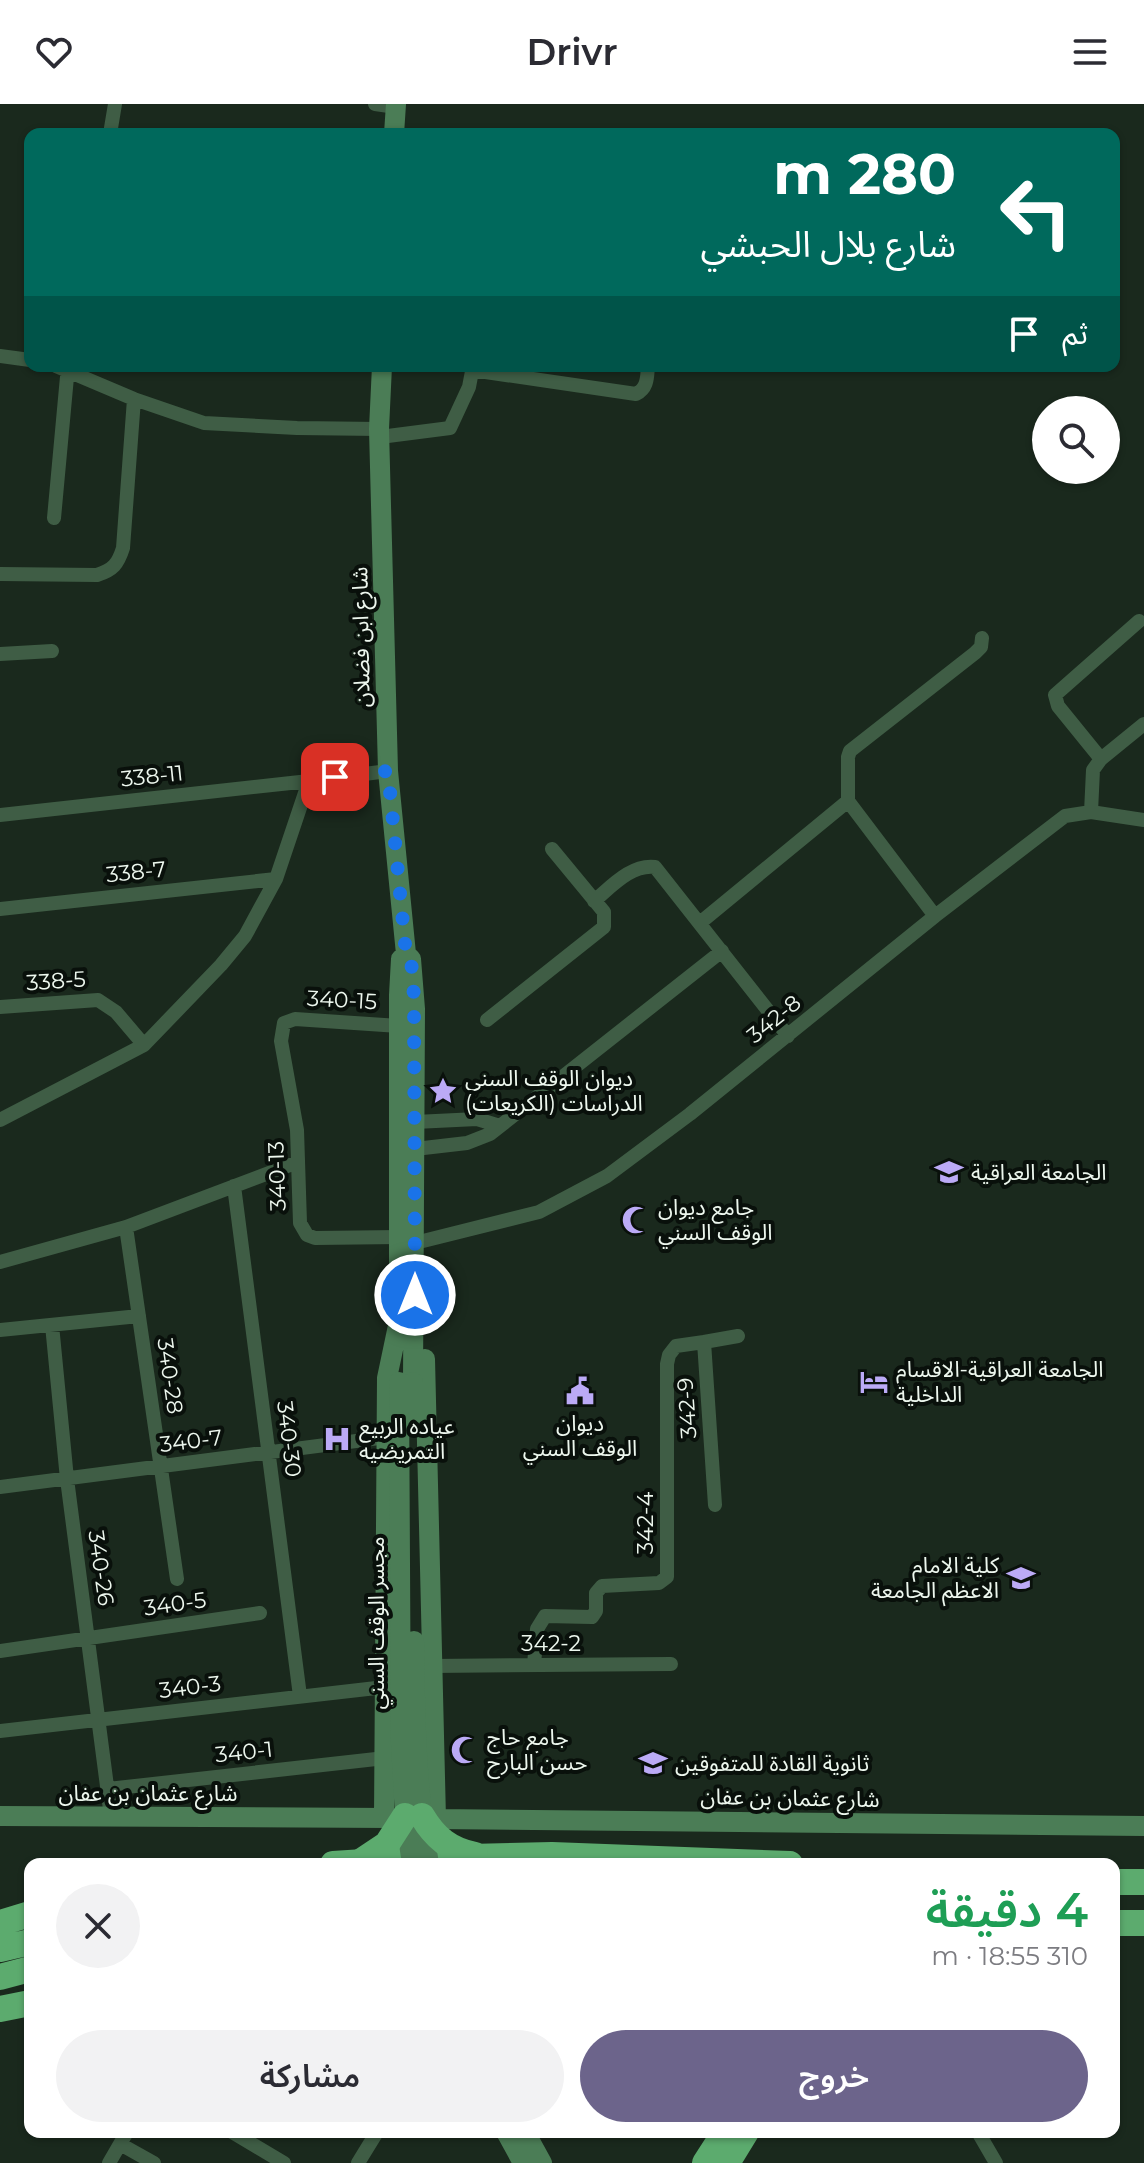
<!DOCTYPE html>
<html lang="ar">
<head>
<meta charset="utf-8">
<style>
	body { margin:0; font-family:Montserrat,"Noto Sans Arabic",sans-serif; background:#f2f2f3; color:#2b2b33; direction:rtl; height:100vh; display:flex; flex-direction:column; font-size:30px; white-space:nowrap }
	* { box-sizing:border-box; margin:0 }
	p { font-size:26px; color:#7c7c81 }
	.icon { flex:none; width:44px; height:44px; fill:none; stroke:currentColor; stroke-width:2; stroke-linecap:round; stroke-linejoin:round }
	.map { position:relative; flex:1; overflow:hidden; direction:ltr }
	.panel { position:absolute; left:24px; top:1754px; width:1096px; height:280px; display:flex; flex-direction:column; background:#fff; border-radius:16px; box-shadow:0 2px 6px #0004; direction:rtl }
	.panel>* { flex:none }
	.top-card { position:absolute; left:24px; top:24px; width:1096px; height:244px; border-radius:16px; box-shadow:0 2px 6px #0004; direction:rtl; background:#00695c; color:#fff; overflow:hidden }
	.fabs { position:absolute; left:1032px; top:292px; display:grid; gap:16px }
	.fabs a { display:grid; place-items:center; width:88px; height:88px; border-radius:50%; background:#fff; box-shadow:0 2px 6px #0004; font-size:40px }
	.pin { position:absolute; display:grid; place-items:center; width:68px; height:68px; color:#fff; margin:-34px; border-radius:16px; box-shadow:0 4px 12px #0006 }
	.me { position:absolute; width:88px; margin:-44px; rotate:0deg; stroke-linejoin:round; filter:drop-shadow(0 0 6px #0008) }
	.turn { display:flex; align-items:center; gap:28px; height:168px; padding:0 32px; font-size:36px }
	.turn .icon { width:104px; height:104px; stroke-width:2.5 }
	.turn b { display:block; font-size:56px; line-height:68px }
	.then { display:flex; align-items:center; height:76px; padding:0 32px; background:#0003; gap:16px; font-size:30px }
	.round { display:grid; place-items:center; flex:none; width:84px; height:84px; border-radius:42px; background:#f2f2f3 }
	.head { display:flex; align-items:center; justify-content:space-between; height:136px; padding:0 32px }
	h1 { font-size:48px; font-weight:600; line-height:60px; color:#1e9e55 }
	.button { display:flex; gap:16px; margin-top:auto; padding:16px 32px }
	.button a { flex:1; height:92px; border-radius:48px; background:#6c648b; color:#fff; font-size:32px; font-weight:600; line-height:92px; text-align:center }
	.button a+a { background:#f2f2f3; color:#2b2b33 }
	header { display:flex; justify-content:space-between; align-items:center; height:104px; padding:0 32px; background:#fff; font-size:36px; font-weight:600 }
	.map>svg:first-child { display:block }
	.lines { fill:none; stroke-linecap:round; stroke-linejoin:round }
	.street { stroke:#3f5d45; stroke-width:14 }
	.secondary { stroke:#4b7d56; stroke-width:20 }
	.highway { stroke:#5cab6e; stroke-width:26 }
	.secondary-bridge { stroke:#4b7d56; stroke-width:20 }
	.highway-bridge { stroke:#5cab6e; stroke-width:26 }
	.route { stroke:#1a73e8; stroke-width:14; stroke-dasharray:0 25.2 }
	.labels { text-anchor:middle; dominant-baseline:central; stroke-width:8; stroke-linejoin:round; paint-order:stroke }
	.street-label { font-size:22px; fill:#edf7ee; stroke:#09100b }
	.poi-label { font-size:22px; fill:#edf7ee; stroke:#09100b; text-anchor:start }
</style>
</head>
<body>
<header><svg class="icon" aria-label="menu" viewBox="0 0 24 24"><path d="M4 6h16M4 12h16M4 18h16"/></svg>Drivr<svg class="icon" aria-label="heart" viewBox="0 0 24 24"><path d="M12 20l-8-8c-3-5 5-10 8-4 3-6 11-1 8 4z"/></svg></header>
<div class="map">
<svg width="1144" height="2059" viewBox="0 0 1144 2059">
	<rect width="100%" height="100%" fill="#1a291d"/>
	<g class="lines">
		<path class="street" d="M375 0 396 3
			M110 30 115 0
			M0 252 30 256
			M56 262 134 295 204 319 297 324 379 325
			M472 266 636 290C648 284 647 273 648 262
			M380 333 450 324 469 283 473 262
			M54 414 68 262
			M0 470 97 471C113 466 118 460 123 444L134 295
			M0 550 52 547
			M1101 655 1058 602 1055 591 1139 517
			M1091 708 1093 666 1101 655 1144 620
			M0 711 309 677
			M594 797C611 783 631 760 655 763L788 932
			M0 805 276 775
			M935 812 848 697V653L850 647 975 549 981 543 982 534
			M701 818 848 697
			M0 903 98 896 116 908 144 941
			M487 916 604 823V808L552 745
			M0 1016 144 941 221 861 245 832 276 775 309 677 388 667
			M415 1018 477 1015 500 1022
			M415 1045 467 1039 490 1030 722 847
			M234 1082 300 1592
			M126 1123 177 1475
			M399 1133 315 1134 307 1131 300 1119 297 1026 281 937 284 919 295 915 399 922
			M415 1139 539 1108 607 1072 690 1010 935 812 1065 712 1091 708 1144 716
			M0 1158 126 1123 298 1058
			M52 1221 67 1375 111 1713
			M0 1226 139 1212
			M0 1383 387 1333
			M715 1401 704 1238 738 1232
			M0 1547 260 1509
			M534 1561 537 1525 545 1512 592 1513 596 1507V1489L602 1482 659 1479 667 1473V1260L669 1251 676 1242 704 1238
			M431 1562 671 1560
			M0 1627 385 1583
			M108 1685 385 1654
			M232 2028 284 2059
			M978 2028 996 2059
			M120 2040 154 2059
			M109 2059 127 2028
			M358 2059 377 2028"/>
		<path class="secondary" d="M394 30 396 0
			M382 262 379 325 388 667 406 850 411 855 415 905 413 1278
			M399 1227V891L401 855
			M425 1255 436 1715
			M0 1712 391 1714
			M384 1714 387 1274 399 1217
			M435 1715 1144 1722
			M506 2028 523 2059
			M525 2028 542 2059"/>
		<path class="highway" d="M428 1754 552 1751 790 1760
			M333 1760 411 1755
			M1114 1778H1144
			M0 1819 30 1810
			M1114 1819H1144
			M0 1845 30 1838
			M0 1873 30 1865
			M0 1905 30 1899
			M705 2059 725 2028
			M727 2059 746 2028"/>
		<path class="secondary-bridge" d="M399 1278 401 1640 405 1712 412 1760
			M413 1321V1278
			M414 1537C415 1612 416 1686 429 1760"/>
		<path class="highway-bridge" d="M422 1712C435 1734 450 1746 475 1751
			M360 1758 387 1740 405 1712"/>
	</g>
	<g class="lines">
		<path class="route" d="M335 673 388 667 406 850 411 855 414 893 415 1191"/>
	</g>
	<defs>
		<symbol id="sight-bare" viewBox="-9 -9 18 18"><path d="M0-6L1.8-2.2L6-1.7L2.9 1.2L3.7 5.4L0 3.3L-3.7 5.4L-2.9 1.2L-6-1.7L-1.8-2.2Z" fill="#bbaaf6" stroke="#09100b" stroke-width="2.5" paint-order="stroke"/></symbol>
		<symbol id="university-bare" viewBox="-9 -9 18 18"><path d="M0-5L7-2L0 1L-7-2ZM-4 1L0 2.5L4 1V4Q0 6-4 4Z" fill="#bbaaf6" stroke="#09100b" stroke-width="2.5" paint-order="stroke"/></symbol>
		<symbol id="mosque-bare" viewBox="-9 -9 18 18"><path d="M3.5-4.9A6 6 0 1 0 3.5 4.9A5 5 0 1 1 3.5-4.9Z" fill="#bbaaf6" stroke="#09100b" stroke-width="2.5" paint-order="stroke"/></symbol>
		<symbol id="hotel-bare" viewBox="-9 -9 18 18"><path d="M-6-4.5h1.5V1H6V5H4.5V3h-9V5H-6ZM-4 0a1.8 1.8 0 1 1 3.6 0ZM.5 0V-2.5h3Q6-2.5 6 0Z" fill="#bbaaf6" stroke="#09100b" stroke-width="2.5" paint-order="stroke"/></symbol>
		<symbol id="civic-bare" viewBox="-9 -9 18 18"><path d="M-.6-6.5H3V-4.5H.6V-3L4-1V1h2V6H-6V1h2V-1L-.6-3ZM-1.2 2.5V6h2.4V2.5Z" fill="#bbaaf6" stroke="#09100b" stroke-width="2.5" paint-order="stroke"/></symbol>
		<symbol id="hospital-bare" viewBox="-9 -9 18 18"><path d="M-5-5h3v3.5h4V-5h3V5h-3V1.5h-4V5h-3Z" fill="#bbaaf6" stroke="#09100b" stroke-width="2.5" paint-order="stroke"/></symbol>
		<symbol id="school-bare" viewBox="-9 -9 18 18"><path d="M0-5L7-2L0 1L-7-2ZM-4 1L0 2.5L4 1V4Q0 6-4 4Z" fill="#bbaaf6" stroke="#09100b" stroke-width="2.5" paint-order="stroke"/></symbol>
	</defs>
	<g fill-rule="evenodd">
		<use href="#sight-bare" x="423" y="967" width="40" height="40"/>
		<use href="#university-bare" x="929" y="1048" width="40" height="40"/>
		<use href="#mosque-bare" x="616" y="1096" width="40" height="40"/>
		<use href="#hotel-bare" x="854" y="1258" width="40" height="40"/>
		<use href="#civic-bare" x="560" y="1267" width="40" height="40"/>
		<use href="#hospital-bare" x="317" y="1315" width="40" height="40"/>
		<use href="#university-bare" x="1001" y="1454" width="40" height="40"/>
		<use href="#mosque-bare" x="445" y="1626" width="40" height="40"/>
		<use href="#school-bare" x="633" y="1639" width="40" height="40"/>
	</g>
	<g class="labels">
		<g class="street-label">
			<text transform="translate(361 533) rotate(-91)">شارع ابن فضلان</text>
			<text transform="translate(152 672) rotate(-6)">338-11</text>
			<text transform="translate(136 768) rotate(-6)">338-7</text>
			<text transform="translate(56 877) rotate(-4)">338-5</text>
			<text transform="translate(342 896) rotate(3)">340-15</text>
			<text transform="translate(774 915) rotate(-39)">342-8</text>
			<text transform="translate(277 1072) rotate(-92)">340-13</text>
			<text transform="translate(170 1272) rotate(82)">340-28</text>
			<text transform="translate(687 1304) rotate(-94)">342-9</text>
			<text transform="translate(289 1335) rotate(83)">340-30</text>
			<text transform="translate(191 1337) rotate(-7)">340-7</text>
			<text transform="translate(645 1419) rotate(-90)">342-4</text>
			<text transform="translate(101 1464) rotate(82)">340-26</text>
			<text transform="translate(175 1500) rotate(-8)">340-5</text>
			<text transform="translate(376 1519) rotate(-90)">مجسر الوقف السني</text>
			<text x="551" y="1539">342-2</text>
			<text transform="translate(190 1583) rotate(-7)">340-3</text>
			<text transform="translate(244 1648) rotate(-6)">340-1</text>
			<text x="148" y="1689">شارع عثمان بن عفان</text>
			<text transform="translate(790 1694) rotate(1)">شارع عثمان بن عفان</text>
		</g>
		<g class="poi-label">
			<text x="465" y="974">ديوان الوقف السني<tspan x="465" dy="25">الدراسات (الكريعات)</tspan></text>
			<text x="971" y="1068">الجامعة العراقية</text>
			<text x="658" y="1103">جامع ديوان<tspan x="658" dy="25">الوقف السني</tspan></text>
			<text x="896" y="1265">الجامعة العراقية-الاقسام<tspan x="896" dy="25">الداخلية</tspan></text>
			<text x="580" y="1319" text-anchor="middle">ديوان<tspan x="580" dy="25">الوقف السني</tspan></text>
			<text x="359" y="1322">عياده الربيع<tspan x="359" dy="25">التمريضيه</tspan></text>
			<text x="999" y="1461" text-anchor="end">كلية الامام<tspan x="999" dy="25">الاعظم الجامعة</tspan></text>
			<text x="487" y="1633">جامع حاج<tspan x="487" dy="25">حسن البارح</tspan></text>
			<text x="675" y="1659">ثانوية القادة للمتفوقين</text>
		</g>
	</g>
</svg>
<div class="fabs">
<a><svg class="icon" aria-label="search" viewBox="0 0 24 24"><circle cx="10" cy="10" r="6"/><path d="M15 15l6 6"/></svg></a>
</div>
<div class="pin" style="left:335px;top:673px;background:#d93025"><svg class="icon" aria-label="arrive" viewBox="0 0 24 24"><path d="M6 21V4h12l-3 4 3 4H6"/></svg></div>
<svg class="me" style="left:415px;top:1191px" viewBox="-20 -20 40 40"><circle r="17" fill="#1a73e8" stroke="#fff" stroke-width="3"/><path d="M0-11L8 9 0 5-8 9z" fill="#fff"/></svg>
<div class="top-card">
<div class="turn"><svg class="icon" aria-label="left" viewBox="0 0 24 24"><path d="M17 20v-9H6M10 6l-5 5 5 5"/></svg><div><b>280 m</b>شارع بلال الحبشي</div></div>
<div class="then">ثم<svg class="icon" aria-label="arrive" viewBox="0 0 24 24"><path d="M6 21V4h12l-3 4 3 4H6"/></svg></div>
</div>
<section class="panel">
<div class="head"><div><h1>4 دقيقة</h1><p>310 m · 18:55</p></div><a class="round"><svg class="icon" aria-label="close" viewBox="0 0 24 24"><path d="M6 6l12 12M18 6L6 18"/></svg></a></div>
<div class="button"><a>خروج</a><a>مشاركة</a></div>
</section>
</div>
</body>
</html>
